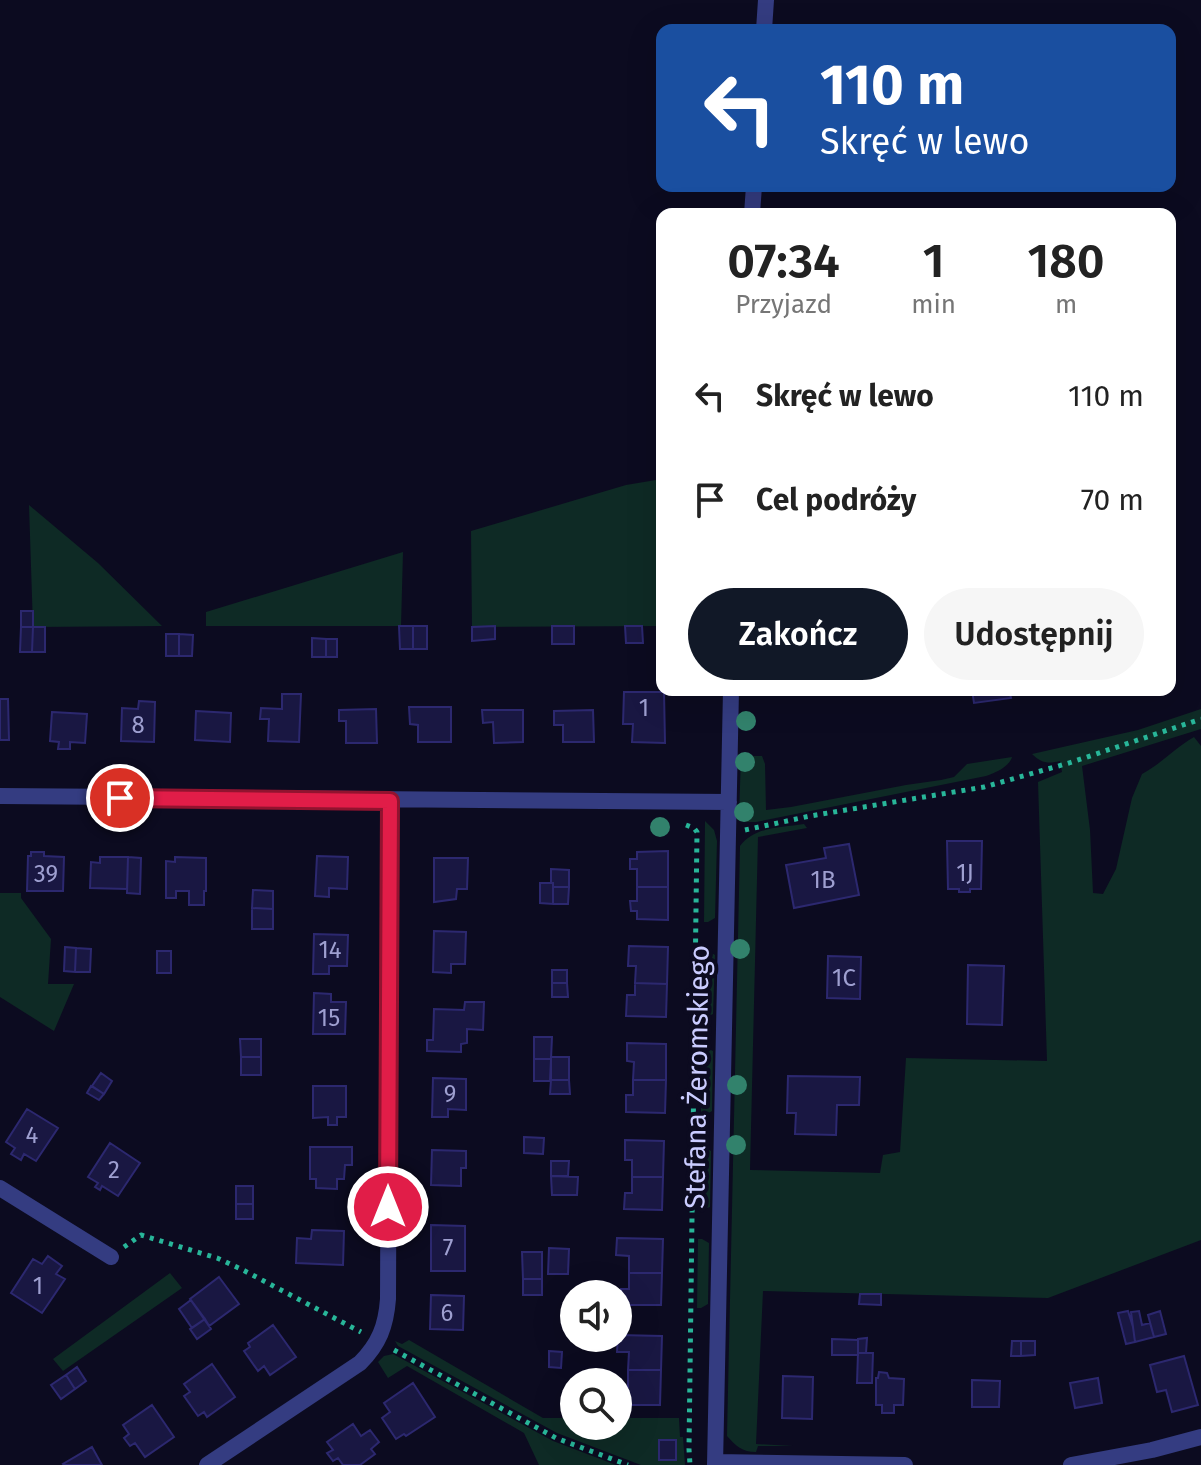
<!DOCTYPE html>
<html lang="pl">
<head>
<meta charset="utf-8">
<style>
	body { margin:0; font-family:"Fira Sans",sans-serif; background:#f6f6f6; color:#222; height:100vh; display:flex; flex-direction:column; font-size:30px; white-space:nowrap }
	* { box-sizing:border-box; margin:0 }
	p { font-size:26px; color:#767676 }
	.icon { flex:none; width:44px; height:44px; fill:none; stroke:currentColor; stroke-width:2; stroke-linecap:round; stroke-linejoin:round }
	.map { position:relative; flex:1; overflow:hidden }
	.sheet { position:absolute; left:656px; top:208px; width:520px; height:488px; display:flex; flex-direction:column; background:#fff; border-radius:16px; box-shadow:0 8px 32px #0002 }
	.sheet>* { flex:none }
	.guide { position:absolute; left:656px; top:24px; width:520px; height:168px; border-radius:16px; box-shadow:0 8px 32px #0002; background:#1a4fa0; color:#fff; overflow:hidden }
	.buttons { position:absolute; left:560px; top:1280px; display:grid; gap:16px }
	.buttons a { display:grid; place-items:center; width:72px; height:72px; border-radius:50%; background:#fff; box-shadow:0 8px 32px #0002; font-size:40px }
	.pin { position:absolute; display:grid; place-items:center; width:68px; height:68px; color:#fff; margin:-34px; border:4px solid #fff; border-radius:50%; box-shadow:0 2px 8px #0007 }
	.me { position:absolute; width:88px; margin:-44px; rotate:0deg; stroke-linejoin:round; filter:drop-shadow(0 0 6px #0008) }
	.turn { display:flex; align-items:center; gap:28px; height:168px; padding:0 32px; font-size:36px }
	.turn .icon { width:104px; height:104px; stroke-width:2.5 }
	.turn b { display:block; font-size:56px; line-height:68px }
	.eta { display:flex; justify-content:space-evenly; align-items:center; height:136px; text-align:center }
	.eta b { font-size:48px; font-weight:600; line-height:56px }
	.action { display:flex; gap:16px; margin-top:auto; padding:16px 32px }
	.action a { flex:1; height:92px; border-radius:48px; background:#111827; color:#fff; font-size:32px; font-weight:600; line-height:92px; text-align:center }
	.action a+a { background:#f6f6f6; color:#222 }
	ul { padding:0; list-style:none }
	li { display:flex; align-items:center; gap:24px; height:104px; padding:0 32px }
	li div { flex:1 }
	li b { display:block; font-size:30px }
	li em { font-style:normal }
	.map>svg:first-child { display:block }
	.green { fill:#0e2a25 }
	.building { fill:#191742; stroke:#2c286f; stroke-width:2 }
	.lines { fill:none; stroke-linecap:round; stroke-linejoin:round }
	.path { stroke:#28b699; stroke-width:5; stroke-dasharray:4 6; stroke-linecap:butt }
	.street { stroke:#343c81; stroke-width:16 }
	.tree { fill:#32826c }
	.route-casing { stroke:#92132f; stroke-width:20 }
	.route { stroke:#e11d48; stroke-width:14 }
	.labels { text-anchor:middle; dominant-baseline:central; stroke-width:8; stroke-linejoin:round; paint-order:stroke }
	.number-label { font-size:24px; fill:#9e9fd0 }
	.street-label { font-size:28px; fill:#caccff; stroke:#0c0b20 }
</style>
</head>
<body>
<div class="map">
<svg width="1201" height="1465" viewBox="0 0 1201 1465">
	<rect width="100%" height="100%" fill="#0c0b20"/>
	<path class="green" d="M662 479V626L472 627 471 531 626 485Z
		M29 505 98 563 162 626 33 627Z
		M403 552 401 626H206V612Z
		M1201 709V729L1082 766 1090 830 1093 893 1103 894 1116 869 1132 798 1142 774C1161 764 1175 748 1194 737L1201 746V1240L1048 1298 763 1291 756 1444 793 1446H758L756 1452C742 1452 736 1446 727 1436L740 846C755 826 781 828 804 824L807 828 758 837 750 1170 880 1173 883 1155 900 1152 906 1058 1047 1061 1038 782 1062 772 1060 761C1048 764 1041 763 1032 754L1138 730Z
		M741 756H762L765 764 766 810 791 807 906 785 941 780 954 777 967 764 1012 757C1009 767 995 773 986 776L756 822H745L739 817Z
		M705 821 714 830 717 841 715 918 708 922H704Z
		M0 893H21V898L51 939 48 984H74L54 1031 0 997Z
		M703 950H707L715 955 713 1014 702 1019Z
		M701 1046 713 1051 712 1111 704 1116 701 1115Z
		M700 1147H704L711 1151 710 1207 699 1211Z
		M698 1239H702L709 1243 708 1304 701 1308H697Z
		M170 1273 182 1288 63 1371 53 1359Z
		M409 1340 543 1418H574V1426H618V1418H679L680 1437H683L685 1465H641L557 1433 398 1346 395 1341 402 1344Z
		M393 1354 553 1441 616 1465H539L524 1433 407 1366 388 1378 378 1362 384 1356Z"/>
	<path class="building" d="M21 611H33V627H21Z
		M399 626H413V649H400Z
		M413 626H427V649H413Z
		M495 626V639L472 641V627Z
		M552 626H574V644H552Z
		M625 626H642L643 643H626Z
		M21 627H33L32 652H20Z
		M33 627H45V652H32Z
		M166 634H179V656H166Z
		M179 634 193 635 192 656H179Z
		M312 638 326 639V657H312Z
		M326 639H337V657H326Z
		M972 690H1024V692L1010 694 1011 698 974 703Z
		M624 692H664L665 743 632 742 633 724H623Z
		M282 694H301L299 742 268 741 269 719H260L261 708 282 709Z
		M0 699H8L9 740H0Z
		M139 701 155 702 154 742 121 741 122 708 138 709Z
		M409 707H451V742H418V725L410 724Z
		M376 709 377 743H346V721H339V710Z
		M482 710H523V742L494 743 493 722 483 723Z
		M593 710 594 742H563V725H554V711Z
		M196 711 231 713 230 742 195 740Z
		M52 712 87 714 85 743 70 742V749H58L59 742 50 741Z
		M947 841H982L981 889H970V892H959V889H948Z
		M849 844 859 895 794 908 786 865 826 858 824 848Z
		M668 851V887H637V869H630V859H637V852Z
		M31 852H44V856L64 857 63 891H27L28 856H31Z
		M317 856 348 857 347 889 329 888V897L315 896Z
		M100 857H128L127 889 90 888 91 862 100 863Z
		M128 857 141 858 140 894 127 893Z
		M175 857 206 858V891H204V905H189V891H176V898H166V861L175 862Z
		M434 858H468L467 889H457L456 899 434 902Z
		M551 869 569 870V887H553V883H551Z
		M540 883H553V904L540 903Z
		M553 887H569L568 904H553Z
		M637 887H668V920L637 919V911H631L630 901H637Z
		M253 890 273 891V909L252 908Z
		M252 908 273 909V929H252Z
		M434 931 466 932 465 964H451V973L433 972Z
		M314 934 348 935 347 966H329V974H313Z
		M629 946 668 947 667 984 635 983 636 966H628Z
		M65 947 76 948 75 972 64 971Z
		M76 948 91 949 90 972H75Z
		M157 951H171V973H157Z
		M828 956 861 957 860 999 827 998Z
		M968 965 1004 966 1002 1025 967 1024Z
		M552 970H567V983H552Z
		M552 983H567L568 997H552Z
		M635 983 667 984 666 1017 626 1016 627 995H635Z
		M314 993 331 994V1002H346L345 1034H313Z
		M465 1002H484L483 1030 467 1029V1043L461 1044V1052L427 1051V1040H433L434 1009 464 1010Z
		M534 1037H552L551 1059H534Z
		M240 1039H261V1057H241Z
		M627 1043 666 1044V1080H633L634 1062 627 1061Z
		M241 1057H261V1075H241Z
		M551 1057H569V1080H551Z
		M534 1059H551L550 1081H534Z
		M101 1073 112 1081 104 1094 92 1086Z
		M788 1076 860 1077 859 1105H837L836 1135 795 1134 796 1113H787Z
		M433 1078 466 1079V1110L448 1109V1117H432Z
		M551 1080H569L570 1094H550Z
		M633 1080H666L665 1113 626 1112V1095H633Z
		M91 1086 104 1094 99 1100 87 1093Z
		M313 1086H346V1117H337V1125H328V1117L313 1118Z
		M27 1109 58 1128 36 1161 24 1154 21 1160 11 1154 15 1148 6 1142Z
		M524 1137 544 1138 543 1154 524 1153Z
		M625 1140 664 1141 663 1177H632V1160H625Z
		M110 1143 140 1163 118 1196 102 1186 100 1190 95 1187 98 1183 88 1177Z
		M310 1147H352V1165H345L344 1179H337V1189L316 1188V1179H310Z
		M432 1150 466 1151V1168H461V1186L431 1185Z
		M551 1161H569L568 1176H551Z
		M551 1176 578 1177 577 1195H552Z
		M632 1177H663L662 1210 624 1209 625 1193H632Z
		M236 1186H253V1204H236Z
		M236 1204H253V1219H236Z
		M431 1225 465 1226V1271H431Z
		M312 1230 344 1231 343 1265 296 1263 297 1238 311 1239Z
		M617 1238 663 1239 662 1273H629V1256L616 1255Z
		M549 1248 569 1249 568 1274H548Z
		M522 1252H542V1279H523Z
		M48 1256 62 1266 56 1274 65 1279 42 1313 11 1293 33 1259 42 1264Z
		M629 1273H662L661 1305H621V1289H629Z
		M219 1277 239 1304 209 1326 190 1299Z
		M523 1279H542V1295H523Z
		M860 1294H881V1305L859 1304Z
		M431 1295 464 1296 463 1330 430 1329Z
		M191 1300 205 1319 192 1328 179 1309Z
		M1128 1311 1133 1327 1135 1342 1126 1344 1118 1313Z
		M1139 1311 1142 1325 1150 1323 1154 1337 1135 1342 1131 1312Z
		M1160 1311 1166 1334 1154 1337 1148 1315Z
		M205 1319 211 1329 197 1339 190 1329Z
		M273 1325 296 1357 270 1375 264 1366 258 1371 244 1351 250 1347 248 1343Z
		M618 1335 662 1336 661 1370H628L629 1352H617Z
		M867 1338 866 1353H858V1339Z
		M832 1339 858 1340V1355H832Z
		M1012 1341H1021V1356H1011Z
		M1021 1341H1035V1355L1021 1356Z
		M549 1351 562 1352 561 1368 549 1367Z
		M858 1353H873L872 1383H857Z
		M1184 1356 1198 1405 1172 1412 1166 1390 1157 1392 1150 1365Z
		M212 1364 235 1397 207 1417 204 1412 198 1416 184 1396 190 1392 184 1384Z
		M77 1367 86 1381 75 1389 66 1375Z
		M628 1370H661L660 1405H618V1387H628Z
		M879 1372 887 1373 889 1378 904 1379 903 1405H894V1413H882V1405H876V1378H878Z
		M66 1375 75 1389 61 1399 51 1385Z
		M783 1376 813 1377 812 1419 782 1418Z
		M1098 1378 1102 1403 1075 1408 1070 1383Z
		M972 1380 1000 1381 999 1407H972Z
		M413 1383 435 1417 406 1436 404 1434 396 1439 382 1418 390 1412 384 1403Z
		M152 1405 174 1437 145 1457 135 1443 130 1446 124 1438 129 1434 123 1425Z
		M353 1424 361 1436 370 1430 379 1442 371 1449 375 1454 360 1465H343L338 1458 333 1461 327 1453 333 1450 327 1442Z
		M659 1440H676V1460H659Z
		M92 1447 102 1465H64L63 1464Z"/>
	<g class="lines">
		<path class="path" d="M686 825 694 828 697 832 689 1449 690 1465
			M745 830 810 816 984 787 1069 763 1201 719
			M124 1247 141 1235 217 1258 241 1269 361 1332
			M394 1350 556 1438 628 1465"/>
		<path class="street" d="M764 30 766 0
			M752 214 754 186
			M0 796 729 802
			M0 1188 111 1257
			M715 1462 905 1465
			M207 1465 360 1363C379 1344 386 1326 388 1299L390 801
			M715 1465 731 690
			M1071 1465 1152 1450 1201 1437"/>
	</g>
	<g class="tree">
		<circle cx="746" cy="721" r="10"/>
		<circle cx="745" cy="762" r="10"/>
		<circle cx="744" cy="812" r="10"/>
		<circle cx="660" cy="827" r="10"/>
		<circle cx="740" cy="949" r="10"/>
		<circle cx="737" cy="1085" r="10"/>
		<circle cx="736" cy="1145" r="10"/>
	</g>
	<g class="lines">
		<defs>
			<path id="route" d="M120 798 390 801 388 1207"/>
		</defs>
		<use href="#route" class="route-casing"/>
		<use href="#route" class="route"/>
	</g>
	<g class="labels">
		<g class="number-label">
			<text x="644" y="708">1</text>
			<text x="138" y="725">8</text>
			<text x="965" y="873">1J</text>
			<text x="46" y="874">39</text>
			<text x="823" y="880">1B</text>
			<text x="330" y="950">14</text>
			<text x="844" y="978">1C</text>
			<text x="329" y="1018">15</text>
			<text x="450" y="1094">9</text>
			<text x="32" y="1135">4</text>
			<text x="114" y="1170">2</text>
			<text x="448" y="1248">7</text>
			<text x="38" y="1286">1</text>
			<text x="447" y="1313">6</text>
		</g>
		<g class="street-label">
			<text transform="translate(697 1077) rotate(-89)">Stefana Żeromskiego</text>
		</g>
	</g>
</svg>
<div class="buttons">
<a><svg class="icon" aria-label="sound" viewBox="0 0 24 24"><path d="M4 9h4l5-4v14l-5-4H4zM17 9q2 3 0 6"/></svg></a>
<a><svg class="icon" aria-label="search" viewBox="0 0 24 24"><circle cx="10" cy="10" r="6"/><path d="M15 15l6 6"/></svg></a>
</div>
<div class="pin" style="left:120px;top:798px;background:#d93025"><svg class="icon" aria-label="arrive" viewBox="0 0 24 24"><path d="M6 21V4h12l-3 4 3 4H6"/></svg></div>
<svg class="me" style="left:388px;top:1207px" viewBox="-20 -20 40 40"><circle r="17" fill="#e11d48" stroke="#fff" stroke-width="3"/><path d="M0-11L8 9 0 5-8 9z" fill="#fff"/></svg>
<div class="guide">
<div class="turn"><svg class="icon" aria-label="left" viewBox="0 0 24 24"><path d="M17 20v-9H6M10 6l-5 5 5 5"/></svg><div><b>110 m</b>Skręć w lewo</div></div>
</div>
<section class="sheet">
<div class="eta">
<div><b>07:34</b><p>Przyjazd</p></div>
<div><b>1</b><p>min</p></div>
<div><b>180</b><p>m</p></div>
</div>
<ul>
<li><svg class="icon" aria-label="left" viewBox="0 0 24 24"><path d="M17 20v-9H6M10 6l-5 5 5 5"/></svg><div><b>Skręć w lewo</b></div><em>110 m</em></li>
<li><svg class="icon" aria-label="arrive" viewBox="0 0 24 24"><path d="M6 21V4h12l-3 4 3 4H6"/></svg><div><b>Cel podróży</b></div><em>70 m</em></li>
</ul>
<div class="action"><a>Zakończ</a><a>Udostępnij</a></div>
</section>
</div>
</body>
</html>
